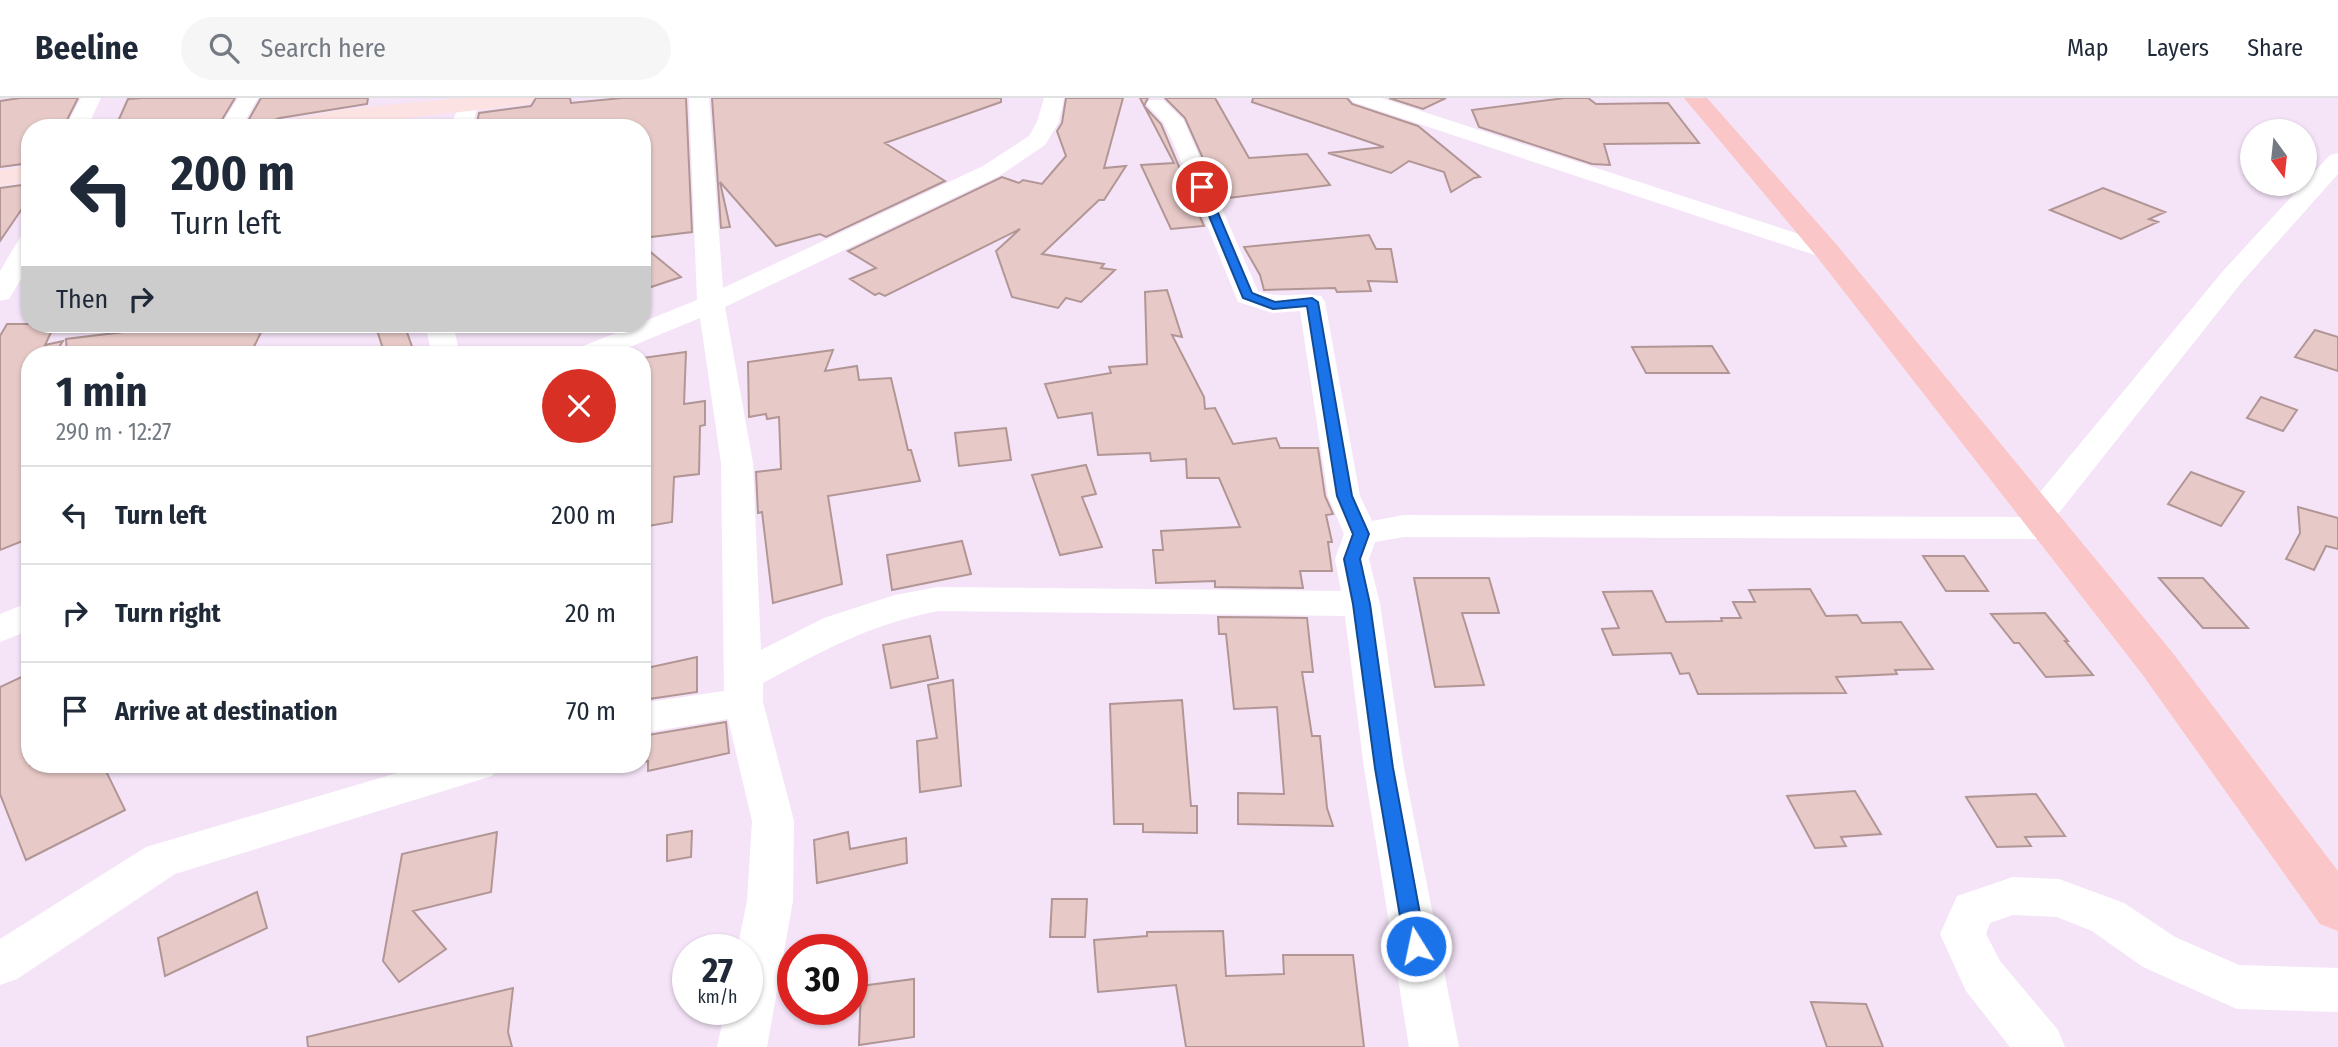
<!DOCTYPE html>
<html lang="en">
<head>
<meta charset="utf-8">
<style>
	body { margin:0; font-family:"Fira Sans Condensed",sans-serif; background:#f6f6f7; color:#1f2937; height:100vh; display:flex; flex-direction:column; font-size:26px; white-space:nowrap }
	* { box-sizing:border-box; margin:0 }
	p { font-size:23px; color:#747a83 }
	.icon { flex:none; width:38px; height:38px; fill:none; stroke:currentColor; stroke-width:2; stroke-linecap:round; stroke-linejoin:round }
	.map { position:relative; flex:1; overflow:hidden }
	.panel { position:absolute; left:21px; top:248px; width:630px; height:427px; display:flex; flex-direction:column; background:#fff; border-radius:28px; box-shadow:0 2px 5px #0004 }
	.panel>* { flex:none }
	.top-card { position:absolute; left:21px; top:21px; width:630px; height:214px; border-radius:28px; box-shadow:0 2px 5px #0004; background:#fff; color:#1f2937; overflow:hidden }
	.needle { width:46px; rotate:165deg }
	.tools { position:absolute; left:2240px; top:21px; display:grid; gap:14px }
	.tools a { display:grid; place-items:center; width:77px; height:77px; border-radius:50%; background:#fff; box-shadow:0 2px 5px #0004; font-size:35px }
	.speed { position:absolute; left:672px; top:836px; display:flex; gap:14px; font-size:35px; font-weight:700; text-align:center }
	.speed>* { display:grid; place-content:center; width:91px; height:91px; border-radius:50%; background:#fff; box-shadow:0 2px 5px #0004; line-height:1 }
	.speed small { font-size:18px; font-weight:400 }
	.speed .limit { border:10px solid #d22; background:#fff; color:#111 }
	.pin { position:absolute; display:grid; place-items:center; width:60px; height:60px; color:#fff; margin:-30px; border:4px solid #fff; border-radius:50%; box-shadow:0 2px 7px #0007 }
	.me { position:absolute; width:77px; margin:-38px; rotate:350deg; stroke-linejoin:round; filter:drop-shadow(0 0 5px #0008) }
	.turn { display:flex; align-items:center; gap:24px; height:147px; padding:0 35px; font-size:32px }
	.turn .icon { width:91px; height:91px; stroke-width:2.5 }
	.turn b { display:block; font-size:49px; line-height:60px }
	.then { display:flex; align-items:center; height:66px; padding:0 35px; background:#0003; gap:14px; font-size:26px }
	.round { display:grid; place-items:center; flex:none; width:74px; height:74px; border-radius:37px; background:#f6f6f7 }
	.overview { display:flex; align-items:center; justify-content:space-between; height:119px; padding:0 35px }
	h1 { font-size:42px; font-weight:700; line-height:52px }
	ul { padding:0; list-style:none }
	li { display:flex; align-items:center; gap:21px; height:98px; padding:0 35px; border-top:2px solid #e0e1e3 }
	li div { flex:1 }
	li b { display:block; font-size:26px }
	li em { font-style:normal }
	header { display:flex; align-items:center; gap:42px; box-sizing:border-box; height:98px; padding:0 35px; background:#fff; border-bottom:2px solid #e0e1e3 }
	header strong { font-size:33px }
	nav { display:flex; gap:38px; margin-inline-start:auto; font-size:24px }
	.search { width:490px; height:63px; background:#f6f6f7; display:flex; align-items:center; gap:18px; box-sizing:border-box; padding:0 24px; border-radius:38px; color:#747a83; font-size:26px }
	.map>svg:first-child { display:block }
	.building { fill:#e7cac8; stroke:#b19695; stroke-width:2 }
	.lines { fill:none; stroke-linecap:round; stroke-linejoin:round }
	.street { fill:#fff; fill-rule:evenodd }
	.secondary { fill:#fde2e3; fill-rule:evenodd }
	.primary { fill:#fbc6c7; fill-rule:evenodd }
	.route { fill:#1a73e8; stroke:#114b97; stroke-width:2 }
</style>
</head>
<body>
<header>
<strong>Beeline</strong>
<div class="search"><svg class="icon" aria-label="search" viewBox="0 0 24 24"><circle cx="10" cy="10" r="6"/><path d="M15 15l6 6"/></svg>Search here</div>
<nav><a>Map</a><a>Layers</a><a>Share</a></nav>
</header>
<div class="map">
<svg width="2338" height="949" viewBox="0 0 2338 949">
	<rect width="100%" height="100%" fill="#f5e4f8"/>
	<path class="building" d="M20 0H78L63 30H30V65L0 69V3Z
		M143 0H235L217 30H115L128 1Z
		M261 0H368L367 6 280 20 271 23 267 30H244Z
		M536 0H570L571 5 622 0H686L692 134 642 140V30H476L479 15 531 8Z
		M712 0H1001V4L885 45 945 83 826 139 820 136 776 148 720 84 730 129 721 130Z
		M1066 0H1123L1104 70 1126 68 1104 102H1099L1042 156 1104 166 1101 170 1115 172 1081 204 1066 200 1058 210 1012 199 996 153 1020 131 885 198 879 195 875 197 850 181 876 170 848 153 1002 79 1019 85 1023 82 1042 86 1066 58 1057 33 1062 25Z
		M1140 0H1148L1144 8 1161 26 1204 128 1171 131 1141 67 1174 65Z
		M1165 0H1215L1249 60 1307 56 1330 87 1221 101 1185 20Z
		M1253 0H1347L1352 6 1418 28 1480 79 1474 80 1451 94 1444 74 1409 63 1391 75 1328 55 1384 49 1252 4Z
		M1389 0H1446L1423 11Z
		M1565 0H1588L1596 6 1668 5 1699 45 1604 46 1610 67 1592 66 1479 29 1472 12Z
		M30 86V99L0 143V90Z
		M2103 90 2165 114 2149 121 2158 124 2121 141 2050 112Z
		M1369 137 1376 151H1391L1397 184 1368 183 1371 193 1337 194 1335 190 1264 192 1260 177 1244 149Z
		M642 147 681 179 642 192Z
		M1167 192 1182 239 1172 237 1204 299 1205 311 1215 310 1233 346 1276 340 1280 350H1318L1325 398 1333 416 1326 417 1332 444H1328L1332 473H1300L1303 490 1215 489V483L1156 485 1153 452H1163L1161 433 1240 429 1219 380H1187L1186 361 1151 363 1150 355 1098 357 1092 315 1058 320 1045 286 1111 275 1109 269 1147 266 1145 194Z
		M7 226H55L45 247 63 243 54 257H30V440L0 452V238Z
		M164 226H265L250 257H67L66 241 148 231 149 228Z
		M375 226H404L415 257H385Z
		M2315 232 2338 239V273L2295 259Z
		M1712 248 1729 275H1646L1632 249Z
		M833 252 825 273 857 268 859 282 891 280 908 352H911L920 383 828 398 842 486 773 505 762 414 758 415 756 374 781 371 779 319 767 321 766 316 749 319 748 264Z
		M686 254 684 306 705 303V327L700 328 699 376 674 379 672 424 642 429V260Z
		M2261 299 2297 312 2283 333 2247 320Z
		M1006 330 1011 362 959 368 955 335Z
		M1086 367 1096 396 1082 399 1102 449 1060 457 1032 377Z
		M2191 374 2244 394 2221 428 2168 406Z
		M2298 409 2338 420V451L2326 448 2314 472 2286 461 2300 435Z
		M962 443 971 476 892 492 887 457Z
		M1923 458H1964L1988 493H1946Z
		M1414 480H1489L1499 515H1462L1484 587 1435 589Z
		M2159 480H2203L2248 530H2203Z
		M1810 491 1826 518 1857 517 1862 525 1901 524 1933 571 1895 572 1897 576 1836 579 1846 595 1698 596 1689 575 1680 576 1671 555 1613 557 1602 531 1619 530 1603 494 1652 493 1666 524 1722 523 1721 520H1741L1733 504H1755L1749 492Z
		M2045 515 2068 543H2065L2093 577 2046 579 2019 545H2014L1991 516Z
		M1218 519 1307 520 1313 574H1302L1312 638H1320L1327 710 1333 728 1238 726V695L1284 696 1277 609 1234 611 1226 536H1219Z
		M930 538 938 580 891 590 883 547Z
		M697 559V594L642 602V571Z
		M30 575V667H103L125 712 26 762 0 696V589Z
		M953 582 961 688 920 694 917 643 937 640 928 587Z
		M1182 602 1191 708H1197V735L1143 734V726H1114L1110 606Z
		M726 624 729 655 648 673V663L642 664V638Z
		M1855 693 1881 736 1841 739 1846 748 1815 750 1787 698Z
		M2036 696 2065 738 2025 739 2031 748 1997 749 1966 699Z
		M692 733 691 759 667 763V737Z
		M497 734 491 794 413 813 446 851 399 884 383 863 402 756Z
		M848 734 850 751 906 740 907 765 817 785 814 742Z
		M257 794 267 830 165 878 158 840Z
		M1052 801H1087L1085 839H1050Z
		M1223 833 1226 878 1284 876 1283 857H1353L1364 949H1186L1176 887 1098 894 1094 842 1147 838V834Z
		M914 881V939L859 947 861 888Z
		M513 890 508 934 512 949H308L307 939Z
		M1811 904 1866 906 1883 949H1827Z"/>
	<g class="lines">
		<path class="street" d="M81 0H101L87 30H65Z
			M238 0H258L241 30H219Z
			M469 0 478 6 472 30H450L461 2Z
			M689 0H709L723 190 983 68 1029 38 1037 24 1044 0H1064L1059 24 1045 47 999 78 725 209 753 365 761 552 824 520 895 497 938 489 1341 493 1335 461 1344 436 1328 398 1300 213 1273 215 1238 204 1173 44 1163 24 1146 6 1149 2H1163L1183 21 1258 193C1284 202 1298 193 1321 198L1325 204 1360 398 1372 423 1404 417 2022 419 2026 411 2223 173 2330 57 2338 55V76L2241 185 2054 421 2060 422 2065 430 2060 438 2048 441 1404 439 1375 444 1369 461 1380 506 1404 670 1459 949H1409L1364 670 1345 518 938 513C868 527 824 552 763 585V604L794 723 793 803 767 949H717L725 912H747V852H737L747 803 752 723 728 621 642 635V605L724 593 721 365 700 220 610 257H572L576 251 697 202Z
			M1350 0H1381L1836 148 1840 153 1836 158 1827 161 1818 158 1353 4Z
			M30 136V166L9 201 0 203V173L21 138Z
			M425 226H453L460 257H432Z
			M30 504V532L0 544V516Z
			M424 667H498L492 678 175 776 17 881 0 887V841L146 749Z
			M2013 779 2059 781 2124 805 2175 839 2239 867 2338 870V914L2237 911 2143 869 2092 833 2057 819 2013 817 1990 825 1986 836 2000 863 2058 932 2065 949H2010L1966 893 1940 836 1957 798Z"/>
		<path class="secondary" d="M456 0H533L530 5 522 7 321 30H269L273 25 281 23 347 11Z
			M30 68V83L0 88V72Z"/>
		<path class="primary" d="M1684 0H1707L1837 147 2172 554 2338 773V833L2320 826 2142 576 1817 159Z"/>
	</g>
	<path class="route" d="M1202 85 1207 89 1252 195 1275 204 1312 200 1318 204 1352 398 1369 436 1360 461 1370 506 1393 670 1426 848 1423 854 1416 857 1408 854 1405 848 1375 670 1353 506 1344 461 1353 436 1337 398 1307 208 1273 211 1243 200 1197 89Z"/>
</svg>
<div class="tools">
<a><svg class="needle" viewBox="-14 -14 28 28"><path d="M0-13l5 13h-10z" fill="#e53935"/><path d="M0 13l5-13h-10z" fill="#747a83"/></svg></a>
</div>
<div class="speed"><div>27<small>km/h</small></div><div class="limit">30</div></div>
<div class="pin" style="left:1202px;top:89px;background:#d93025"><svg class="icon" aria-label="arrive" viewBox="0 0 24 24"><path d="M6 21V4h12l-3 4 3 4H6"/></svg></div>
<svg class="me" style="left:1416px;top:848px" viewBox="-20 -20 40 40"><circle r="17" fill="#1a73e8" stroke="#fff" stroke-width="3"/><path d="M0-11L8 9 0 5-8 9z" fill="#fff"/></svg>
<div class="top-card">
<div class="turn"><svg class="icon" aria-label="left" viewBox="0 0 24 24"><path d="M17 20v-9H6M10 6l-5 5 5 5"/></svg><div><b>200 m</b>Turn left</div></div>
<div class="then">Then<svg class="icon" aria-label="right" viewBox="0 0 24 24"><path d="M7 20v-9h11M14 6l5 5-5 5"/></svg></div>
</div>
<section class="panel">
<div class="overview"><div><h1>1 min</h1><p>290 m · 12:27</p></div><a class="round" style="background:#d93025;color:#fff"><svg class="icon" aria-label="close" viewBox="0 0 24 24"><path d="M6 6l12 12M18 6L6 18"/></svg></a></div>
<ul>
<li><svg class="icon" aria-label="left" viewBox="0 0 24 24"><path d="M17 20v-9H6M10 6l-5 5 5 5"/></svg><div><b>Turn left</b></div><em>200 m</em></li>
<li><svg class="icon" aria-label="right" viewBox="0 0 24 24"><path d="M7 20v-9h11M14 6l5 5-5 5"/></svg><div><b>Turn right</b></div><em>20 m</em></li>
<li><svg class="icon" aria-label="arrive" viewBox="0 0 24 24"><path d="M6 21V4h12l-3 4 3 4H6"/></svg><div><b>Arrive at destination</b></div><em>70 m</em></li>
</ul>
</section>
</div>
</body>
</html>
